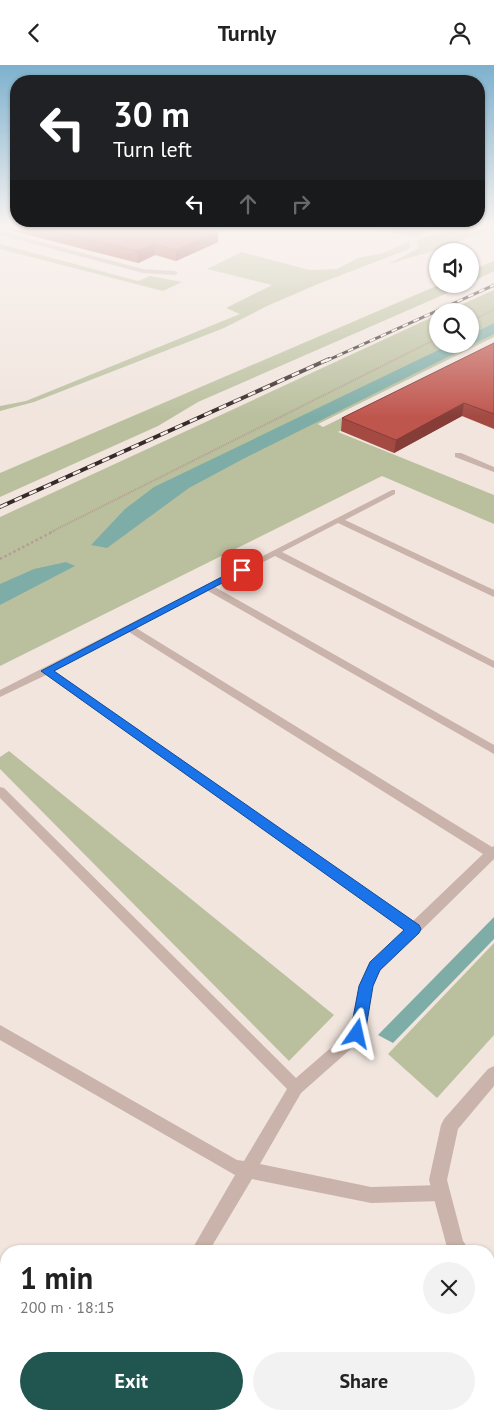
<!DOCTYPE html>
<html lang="en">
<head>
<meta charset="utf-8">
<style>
	body { margin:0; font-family:"PT Sans",sans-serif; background:#f2f2f2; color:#222; height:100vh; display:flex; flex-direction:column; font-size:19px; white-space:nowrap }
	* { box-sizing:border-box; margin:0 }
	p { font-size:16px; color:#767676 }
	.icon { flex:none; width:28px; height:28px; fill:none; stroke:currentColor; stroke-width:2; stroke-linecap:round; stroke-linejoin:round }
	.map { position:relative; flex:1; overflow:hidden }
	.panel { position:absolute; left:0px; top:1180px; width:495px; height:175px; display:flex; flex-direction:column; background:#fff; border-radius:20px 20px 0 0; box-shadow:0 1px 4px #0004 }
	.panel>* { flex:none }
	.banner { position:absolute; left:10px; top:10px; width:475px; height:152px; border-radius:20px; box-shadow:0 1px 4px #0004; background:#202124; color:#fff; overflow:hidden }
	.buttons { position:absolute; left:429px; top:178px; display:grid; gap:10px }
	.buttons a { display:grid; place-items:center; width:50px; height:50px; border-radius:50%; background:#fff; box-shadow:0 1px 4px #0004; font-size:25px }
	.pin { position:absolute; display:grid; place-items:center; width:42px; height:42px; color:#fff; margin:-21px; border-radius:10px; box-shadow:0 2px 8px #0006 }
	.me { position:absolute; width:55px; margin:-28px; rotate:11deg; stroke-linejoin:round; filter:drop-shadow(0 0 4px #0008) }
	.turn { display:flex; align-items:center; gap:18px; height:105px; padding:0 20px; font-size:22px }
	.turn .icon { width:65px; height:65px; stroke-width:2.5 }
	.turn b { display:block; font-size:35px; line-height:42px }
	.lanes { display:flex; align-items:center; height:48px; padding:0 20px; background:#0003; justify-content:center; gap:25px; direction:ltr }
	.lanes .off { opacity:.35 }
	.round { display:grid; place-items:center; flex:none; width:52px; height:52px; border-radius:26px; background:#f2f2f2 }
	.summary { display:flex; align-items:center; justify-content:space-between; height:85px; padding:0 20px }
	h1 { font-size:30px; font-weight:700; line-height:38px }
	.cta { display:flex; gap:10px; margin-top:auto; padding:10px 20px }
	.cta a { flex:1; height:58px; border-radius:30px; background:#215650; color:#fff; font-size:20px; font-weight:700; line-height:58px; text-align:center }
	.cta a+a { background:#f2f2f2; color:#222 }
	header { display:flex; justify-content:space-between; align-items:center; height:65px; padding:0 20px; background:#fff; font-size:22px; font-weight:700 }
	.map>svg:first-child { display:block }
	.green { fill:#bac09e }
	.water { fill:#7eada7 }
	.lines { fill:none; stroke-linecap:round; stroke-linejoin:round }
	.path-far1 { stroke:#b59d94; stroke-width:2; stroke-dasharray:1 1; stroke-linecap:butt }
	.path { stroke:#b59d94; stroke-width:2.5; stroke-dasharray:2.5 2.5; stroke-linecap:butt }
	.service { fill:#c9b3aa; fill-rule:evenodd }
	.minor { fill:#c9b3aa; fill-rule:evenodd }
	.rail-far1-casing { stroke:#372b29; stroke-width:3 }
	.rail-casing { stroke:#372b29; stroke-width:4 }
	.rail-far1 { stroke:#f9f0ea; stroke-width:2; stroke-dasharray:6; stroke-linecap:butt }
	.rail { stroke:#f9f0ea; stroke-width:2.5; stroke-dasharray:8; stroke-linecap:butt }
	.wall { fill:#a44a43 }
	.shaded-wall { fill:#863c37 }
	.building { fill:#bf564e; stroke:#863c37 }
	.route { fill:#1a73e8; stroke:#114b97 }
</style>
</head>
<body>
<header><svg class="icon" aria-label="back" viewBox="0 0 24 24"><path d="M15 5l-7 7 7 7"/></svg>Turnly<svg class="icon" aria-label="person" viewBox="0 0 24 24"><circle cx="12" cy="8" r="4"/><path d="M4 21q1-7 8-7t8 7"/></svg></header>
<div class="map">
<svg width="494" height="1355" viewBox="0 0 494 1355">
	<rect width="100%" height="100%" fill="#f1e5de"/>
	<path class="green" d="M451 163H492L446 182 389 199 419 183 417 176Z
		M410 176 409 184 318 219 267 241 224 263 34 337 0 346V341L26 336 240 249 226 243 272 220 207 204 242 187 309 205 337 204 358 193 383 188Z
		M0 179 138 216 150 211 182 217 163 226 0 184Z
		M494 196V206L470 218V206Z
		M441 219H468L198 337 158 361 0 432V408Z
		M494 225V272L318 359 323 362 455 297 467 299 494 288 338 367 494 430V459L382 411 0 601V452L437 250 438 279H470V246H447Z
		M9 686 334 950 289 996 0 704V692Z
		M494 878V970L437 1033 388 989Z"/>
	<path class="water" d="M380 163 432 165 415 172 378 164Z
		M494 258V269L243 394 189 423 107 483 91 480 125 444 154 422 451 279H470V270Z
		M66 497 75 501 0 540V519L34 504Z
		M494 852V874L393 978 378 970Z
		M416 1349H458L468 1355H410Z"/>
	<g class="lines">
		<path class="path-far1" d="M470 257 494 244
			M51 467 438 273"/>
		<path class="path" d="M0 494 54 466"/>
		<path class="service" d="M0 166 143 204 175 206 178 208 175 210 143 208 0 170Z
			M455 388H461L494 402V407L455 392Z
			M392 425H395V429L345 455 494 525V532L338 458 282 487 494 596V603L275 491 215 522 494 680V689L208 526 136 563 492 782 494 781V794L380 906 373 921 362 974 301 1028 260 1099 371 1122 442 1120 448 1122 450 1128 448 1134 442 1136 371 1138 252 1114 209 1186H191L235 1110 0 975V960L237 1095 244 1096 287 1024 0 733V722L4 723 296 1013 350 966 359 921 370 898 405 865 46 610 0 632V625ZM129 567 483 789 413 856 54 606Z
			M94 1349H115L112 1355H91Z
			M259 1349H285L288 1355H262Z"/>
		<path class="minor" d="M494 1001V1021L458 1064 447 1115 463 1176 470 1186H448L429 1115 441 1060 444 1054 488 1004Z
			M489 1203 494 1205V1229L489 1227Z"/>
		<defs>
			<path id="rail-far1" d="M326 296 494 220"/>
			<path id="rail" d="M0 442 329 294"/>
		</defs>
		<use href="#rail-far1" class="rail-far1-casing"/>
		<use href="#rail" class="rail-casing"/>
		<use href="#rail-far1" class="rail-far1"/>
		<use href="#rail" class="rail"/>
	</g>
	<path class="wall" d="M1 163H202L218 177 176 196 155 190 138 198Z
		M494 278V364L462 351 394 388 341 366 342 353Z"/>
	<path class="shaded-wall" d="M218 166V177L176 196V185Z
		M154 179 155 190 138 198 137 186Z
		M464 338 462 351 394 388 396 375Z"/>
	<path class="building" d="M42 163H202L218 166 176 185 154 179 137 186Z
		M494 278V349L464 338 396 375 342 353Z"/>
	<linearGradient id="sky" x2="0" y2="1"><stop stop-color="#7db1ce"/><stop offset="0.46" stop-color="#f9f3f0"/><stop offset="1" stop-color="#f9f3f0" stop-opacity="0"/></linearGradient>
	<rect width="494" height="352" fill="url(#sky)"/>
	<path class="route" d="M239 503 247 505 54 606 419 860 421 864 419 868 380 905 373 921 365 969 362 973 357 975 352 973 350 969 359 921 370 897 404 865 41 606Z"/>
</svg>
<div class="buttons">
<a><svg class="icon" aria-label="sound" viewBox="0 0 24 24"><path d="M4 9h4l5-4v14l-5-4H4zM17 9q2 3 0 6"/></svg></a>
<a><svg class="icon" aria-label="search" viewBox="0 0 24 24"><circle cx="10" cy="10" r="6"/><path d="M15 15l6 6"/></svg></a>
</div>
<div class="pin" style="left:242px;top:505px;background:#d93025"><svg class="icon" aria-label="arrive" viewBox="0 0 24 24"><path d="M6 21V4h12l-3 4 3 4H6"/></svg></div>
<svg class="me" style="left:357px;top:969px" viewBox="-20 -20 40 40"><path d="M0-17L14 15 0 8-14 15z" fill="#1a73e8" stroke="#fff" stroke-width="4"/></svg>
<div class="banner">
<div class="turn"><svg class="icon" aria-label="left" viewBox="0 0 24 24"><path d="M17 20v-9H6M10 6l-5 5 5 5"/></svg><div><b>30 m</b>Turn left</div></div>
<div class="lanes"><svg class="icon" aria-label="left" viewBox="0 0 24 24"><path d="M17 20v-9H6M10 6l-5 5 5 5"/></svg><svg class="icon off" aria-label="ahead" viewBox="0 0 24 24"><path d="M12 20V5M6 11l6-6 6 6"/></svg><svg class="icon off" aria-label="right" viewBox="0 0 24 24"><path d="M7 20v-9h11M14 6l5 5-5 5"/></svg></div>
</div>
<section class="panel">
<div class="summary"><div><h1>1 min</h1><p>200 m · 18:15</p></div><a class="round"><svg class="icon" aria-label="close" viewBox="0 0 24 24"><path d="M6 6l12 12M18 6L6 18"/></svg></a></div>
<div class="cta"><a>Exit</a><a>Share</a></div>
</section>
</div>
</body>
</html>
